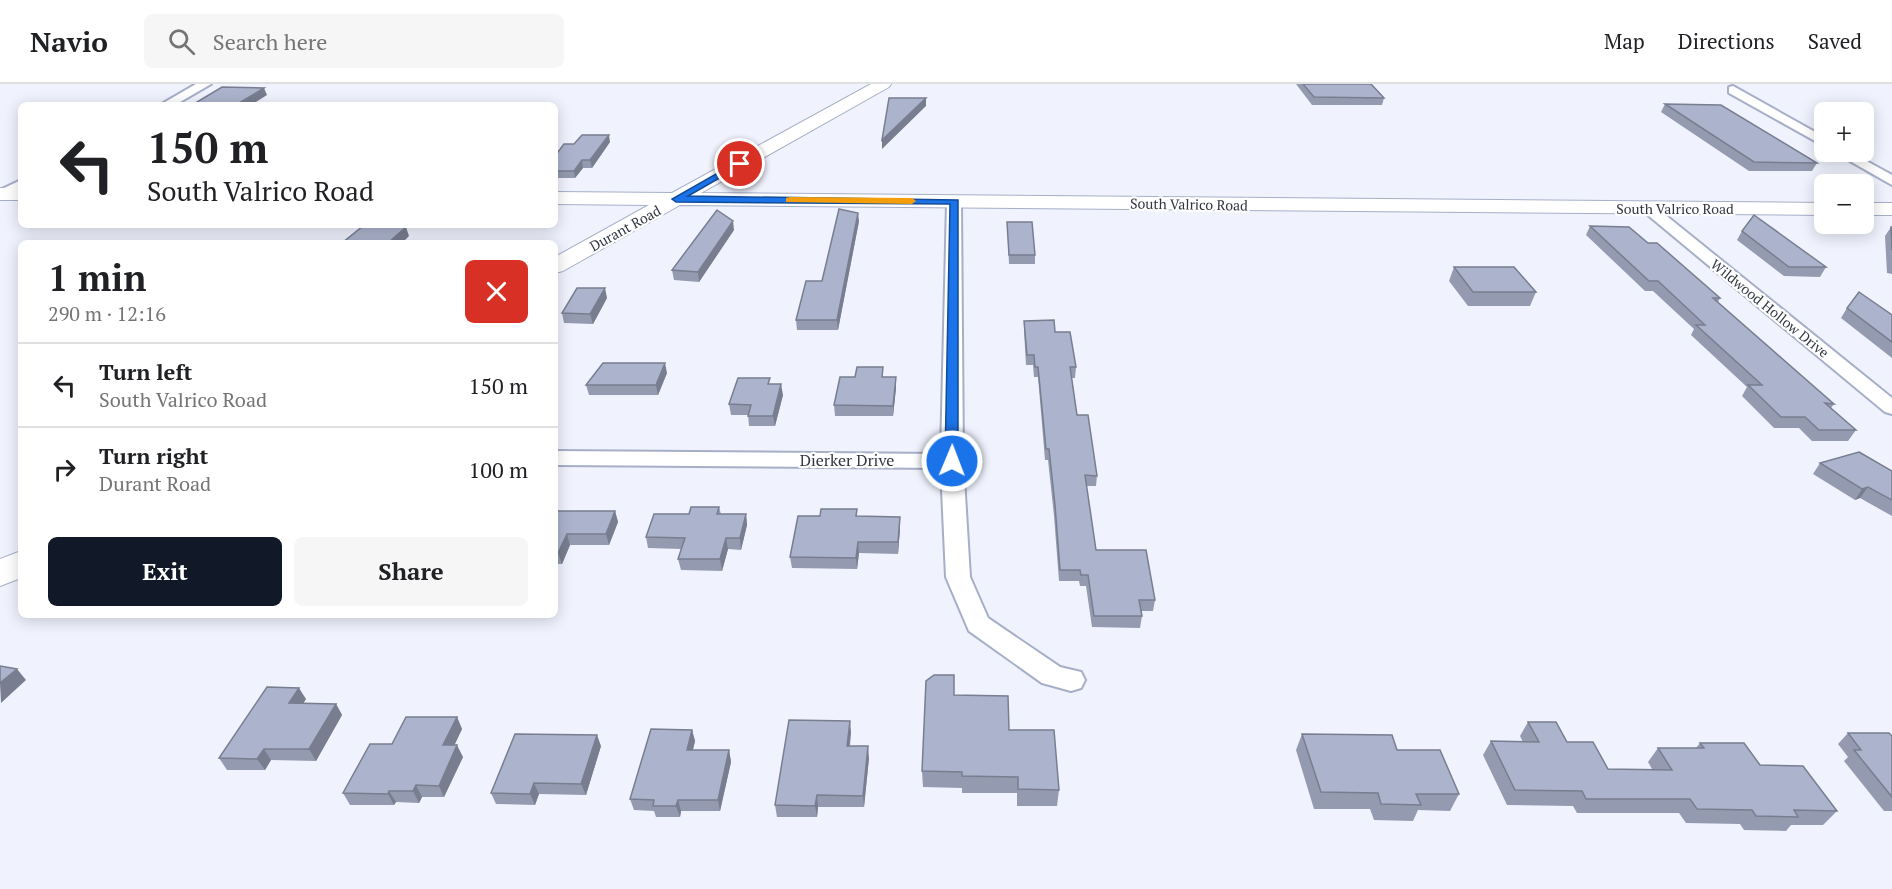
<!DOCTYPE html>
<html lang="en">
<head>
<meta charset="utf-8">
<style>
	body { margin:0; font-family:"PT Serif",serif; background:#f6f6f6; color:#202124; height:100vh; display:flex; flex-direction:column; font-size:22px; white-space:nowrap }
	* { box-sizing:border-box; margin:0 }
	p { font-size:20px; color:#757577 }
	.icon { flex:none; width:33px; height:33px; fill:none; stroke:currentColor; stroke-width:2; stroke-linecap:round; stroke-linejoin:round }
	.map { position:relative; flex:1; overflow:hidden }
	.sheet { position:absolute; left:18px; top:156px; width:540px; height:378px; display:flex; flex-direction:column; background:#fff; border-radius:9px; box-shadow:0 3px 15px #0003 }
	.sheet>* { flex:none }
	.banner { position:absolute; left:18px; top:18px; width:540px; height:126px; border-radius:9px; box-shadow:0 3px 15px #0003; background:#fff; color:#202124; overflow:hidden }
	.tools { position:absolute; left:1814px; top:18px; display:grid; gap:12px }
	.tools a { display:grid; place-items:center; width:60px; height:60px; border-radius:9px; background:#fff; box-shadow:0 3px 15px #0003; font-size:30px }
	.pin { position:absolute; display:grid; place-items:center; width:51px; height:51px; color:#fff; margin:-26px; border:3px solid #fff; border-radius:50%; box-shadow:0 2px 6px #0007 }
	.me { position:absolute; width:66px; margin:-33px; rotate:1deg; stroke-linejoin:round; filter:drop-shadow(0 0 4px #0008) }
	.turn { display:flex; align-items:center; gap:21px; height:126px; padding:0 30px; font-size:27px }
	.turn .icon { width:78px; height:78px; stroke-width:2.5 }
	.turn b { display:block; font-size:42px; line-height:51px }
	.round { display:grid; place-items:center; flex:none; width:63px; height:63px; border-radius:9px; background:#f6f6f6 }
	.summary { display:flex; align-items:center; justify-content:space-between; height:102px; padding:0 30px }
	h1 { font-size:36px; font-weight:700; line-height:45px }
	.action { display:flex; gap:12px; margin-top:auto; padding:12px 30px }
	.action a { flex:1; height:69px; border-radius:9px; background:#111827; color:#fff; font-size:24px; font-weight:700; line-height:69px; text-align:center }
	.action a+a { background:#f6f6f6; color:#202124 }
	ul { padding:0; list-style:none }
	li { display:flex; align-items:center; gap:18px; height:84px; padding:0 30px; border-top:2px solid #e0e0e0 }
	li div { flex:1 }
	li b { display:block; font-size:22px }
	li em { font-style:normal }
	header { display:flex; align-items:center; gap:36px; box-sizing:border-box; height:84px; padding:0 30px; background:#fff; border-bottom:2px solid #e0e0e0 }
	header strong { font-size:28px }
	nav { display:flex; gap:33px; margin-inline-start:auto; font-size:21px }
	.search { width:420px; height:54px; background:#f6f6f6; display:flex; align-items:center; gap:15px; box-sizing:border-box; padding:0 21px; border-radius:9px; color:#757577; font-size:22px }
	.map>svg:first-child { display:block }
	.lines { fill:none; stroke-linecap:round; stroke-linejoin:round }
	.street-casing { stroke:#a7afc8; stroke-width:4 }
	.secondary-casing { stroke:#a7afc8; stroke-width:2 }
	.street { fill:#fff; fill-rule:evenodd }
	.secondary { fill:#fff; fill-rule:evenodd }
	.wall { fill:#949bb0 }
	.shaded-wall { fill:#787e90 }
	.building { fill:#acb4cd; stroke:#787e90; stroke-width:1.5 }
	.route { fill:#1a73e8; stroke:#114b97; stroke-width:1.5 }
	.slow { fill:#f59e0b }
	.labels { text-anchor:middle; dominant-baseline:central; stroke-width:4.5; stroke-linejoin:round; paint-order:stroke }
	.far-street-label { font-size:14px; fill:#323640; stroke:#fff }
	.street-label { font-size:16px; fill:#323640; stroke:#fff }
</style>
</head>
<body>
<header>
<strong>Navio</strong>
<div class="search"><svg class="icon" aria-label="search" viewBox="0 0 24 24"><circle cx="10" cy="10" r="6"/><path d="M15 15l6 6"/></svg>Search here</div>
<nav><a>Map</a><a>Directions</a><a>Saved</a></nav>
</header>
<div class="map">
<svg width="1892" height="805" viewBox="0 0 1892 805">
	<rect width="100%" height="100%" fill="#f0f3fe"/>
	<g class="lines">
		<defs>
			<path id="street" d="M196 0H211L175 21H160Z
				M1733 2 1824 53V62L1729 9V3Z
				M1834 68H1850L1892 91V101Z
				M21 96V106L9 113H0V106Z
				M954 114 961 118 963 377 970 493 988 534 1060 583 1081 588 1085 596 1081 604 1071 607 1042 599 969 547 946 493 941 384 555 381V367L941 370 947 118Z
				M1648 119 1653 121 1892 314V330L1885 328 1643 127 1640 124Z"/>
			<path id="secondary" d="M871 0H891L889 3 701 109 1824 119V131L680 121 563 187 555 189V173L649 121 555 120V108L672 109Z
				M0 104H21V116H0Z
				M1863 119H1892V131H1863Z
				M21 467V494L0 502V475Z"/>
		</defs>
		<use href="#street" class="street-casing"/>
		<use href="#secondary" class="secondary-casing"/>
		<use href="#street" class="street"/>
		<use href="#secondary" class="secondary"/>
	</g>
	<path class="wall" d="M1296 0H1371L1384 14 1382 21H1312Z
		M1665 20 1817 79 1812 87H1749L1661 28Z
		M610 58 592 84H583L575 94H555V72L574 60Z
		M859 137 838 246H797L796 236 822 197Z
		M1007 138 1035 171V180H1009Z
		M1590 142 1648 159 1720 214 1718 218 1834 320 1831 324 1856 346 1848 357H1812L1799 344H1774L1742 312 1747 303 1691 251 1694 245 1653 207H1645L1586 151Z
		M1891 143H1892V190L1887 189 1885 152Z
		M734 146 699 198 674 196 672 186Z
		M1742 147 1826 183 1820 193 1784 192 1737 156Z
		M1454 183 1536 208 1530 222H1468L1449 197Z
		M607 214 593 240 564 239 562 229Z
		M1847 224 1892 231V274L1841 234Z
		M1024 237 1055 248 1076 283 1075 294H1072L1077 331 1097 392 1096 402H1086L1096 466 1155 516 1153 527H1141L1142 532 1140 544 1092 543 1086 502H1080L1079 497H1059L1054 432 1048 376H1045L1038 293H1034L1033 281H1026L1024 247Z
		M667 289 658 311H589L586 301Z
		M884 293 896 304 893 332H835L834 321Z
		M771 300 783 311 775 342H749L748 331H731L729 320Z
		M1820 379 1892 387V432L1860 414 1855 416 1813 390Z
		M719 423 721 430H746L747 441 741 466 728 465 722 487 681 486 678 475 681 465 648 464 646 453 689 430Z
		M857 425V432L900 444 898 470 859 469 857 485 792 484 790 473 820 432Z
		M555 427H615L618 438 609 461H570L562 480H555Z
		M954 611 1009 646 1059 706 1057 722H1017V709H962V704L923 703 922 687Z
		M306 615 303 619 336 620 342 631 316 677 271 676 265 686H227L219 674Z
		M457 633 462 645 454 661 463 673 444 713H422L419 719 396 718 394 721H350L343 709 392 660Z
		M1528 638 1567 658 1608 685H1652L1648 678 1658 664H1696L1700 659 1760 681 1837 727 1823 741H1791L1786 747 1744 746 1740 740 1686 739 1679 729H1577L1573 722 1507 721 1483 671 1491 657 1523 658 1520 652Z
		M692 646 695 657 693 666H729L731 678 720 727H681L680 733H656L654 727 634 726 630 715Z
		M851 648 850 662 869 674 864 723H818L817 733H777L775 721Z
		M1848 649 1892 652V727H1884L1844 677 1848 673 1838 660Z
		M1302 650 1397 666 1459 710 1450 727 1418 726 1413 737 1374 736 1370 725H1314L1296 666Z
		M601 662 586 711 539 710 535 721 496 720 491 709Z"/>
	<path class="shaded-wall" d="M264 4 267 11 251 21H236Z
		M926 14V22L882 65V56Z
		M609 51 610 58 592 84 590 76Z
		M582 76 583 84 575 94 574 87Z
		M858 129 859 137 838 246 837 236Z
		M733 137 734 146 699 198 698 188Z
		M406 143 409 152 402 159H388Z
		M605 204 607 214 593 240 590 230Z
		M665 279 667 289 658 311 656 301Z
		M896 293V304L893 332V322Z
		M781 300 783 311 775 342 773 332Z
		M1868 403 1860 414 1855 416 1862 405Z
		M615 427 618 438 609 461 606 450Z
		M746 430 747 441 741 466 740 454Z
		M900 433V444L898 470V458Z
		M567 450 570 461 562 480 558 469Z
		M726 454 728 465 722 487 720 475Z
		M858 458 859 469 857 485 856 474Z
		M17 585 26 596 1 619 0 599Z
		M299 604 306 615 296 631 289 619Z
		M336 620 342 631 316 677 309 665Z
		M457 633 462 645 449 673 443 661Z
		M850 637 851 648 848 673 847 662Z
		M692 646 695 657 690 677 687 666Z
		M597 651 601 662 586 711 581 700Z
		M457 661 463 673 444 713 439 702Z
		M868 662 869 674 864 723 863 712Z
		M264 665 271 676 265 686 257 675Z
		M729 666 731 678 720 727 718 716Z
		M534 699 539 710 535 721 530 710Z
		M416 701 422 713 419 719 413 707Z
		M389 707 396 718 394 721 388 710Z
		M817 711 818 723 817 733 815 722Z
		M678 716 681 727 680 733 676 722Z"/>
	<path class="building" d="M1303 0H1371L1384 14 1314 13Z
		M222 3 264 4 236 21H192Z
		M889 14H926L882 56Z
		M1665 20 1721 21 1817 79 1754 78Z
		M582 51H609L590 76H582L574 87H555V72L564 60H574Z
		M839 125 858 129 837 236H796L806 197H822Z
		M717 126 733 137 698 188 672 186Z
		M1754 131 1826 183H1789L1742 147Z
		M1007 138H1032L1035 171H1009Z
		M363 142 406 143 388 159H342Z
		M1590 142 1629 143 1648 159H1657L1720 214H1713L1834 320 1825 319 1856 346H1819L1805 333H1781L1748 301H1762L1696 241H1705L1658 197H1649Z
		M1891 143H1892V166Z
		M1454 183H1514L1536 208H1473Z
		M577 204H605L590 230 562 229Z
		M1859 208 1892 231V258L1847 224Z
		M1054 236 1055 248H1070L1076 283H1070L1077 331H1088L1097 392 1085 391 1096 466H1146L1155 516H1139L1142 532H1094L1088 491H1081L1080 486H1060L1055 421 1049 365H1046L1038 283H1035L1034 271H1027L1024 237Z
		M603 279H665L656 301H586Z
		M857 283H883L882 293H896L893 322 834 321 840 293H855Z
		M738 294H770L768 300H781L773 332H748L751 321 729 320Z
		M1859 368 1892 387V416L1868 403 1862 405 1820 379Z
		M691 423H719L717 430H746L740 454H726L720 475H678L685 454 646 453 654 430H689Z
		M821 425H857L856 432 900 433 898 458H858L856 474 790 473 798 432H820Z
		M555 427H615L606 450H567L558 469H555Z
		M0 582 17 585 0 599Z
		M934 591H954V611L1008 612 1009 646H1054L1059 706 1018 705V693L962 692V688L922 687 926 597Z
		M267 603 299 604 289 619 336 620 309 665H264L257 675 219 674Z
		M406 633H457L443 661H457L439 702 416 701 413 707H389L388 710 343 709 370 660H392Z
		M789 636 850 637 847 662H868L863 712 817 711 815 722 775 721Z
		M1528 638H1556L1567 658H1593L1608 685 1672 686 1658 664H1704L1700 659H1744L1760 681 1803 682 1837 727 1794 726 1798 733 1756 732 1752 726 1697 725 1690 715H1586L1582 707 1515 706 1491 657 1539 658Z
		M651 645 692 646 687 666H729L718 716H678L676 722H653L654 716 630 715Z
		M1848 649H1889L1892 652V713L1854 666H1861Z
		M515 650 597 651 581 700 534 699 530 710 491 709Z
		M1302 650 1392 651 1397 666H1440L1459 710H1416L1421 721 1381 720 1378 709 1321 708Z"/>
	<path class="route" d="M737 78 744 80 688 112 958 116V377L956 380 952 381 945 377 950 120 676 118 672 115Z"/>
	<path class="slow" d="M790 113 912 114 916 117 912 120 786 118V114Z"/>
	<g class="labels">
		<g class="far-street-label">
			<text transform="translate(1189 120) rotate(1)">South Valrico Road</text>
			<text x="1675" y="124">South Valrico Road</text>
			<text transform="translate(625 144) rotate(-29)">Durant Road</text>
			<text transform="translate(1770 224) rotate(39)">Wildwood Hollow Drive</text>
		</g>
		<g class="street-label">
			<text x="847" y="376">Dierker Drive</text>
		</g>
	</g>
</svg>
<div class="tools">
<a>+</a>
<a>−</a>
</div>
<div class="pin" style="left:740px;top:80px;background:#d93025"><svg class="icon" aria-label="arrive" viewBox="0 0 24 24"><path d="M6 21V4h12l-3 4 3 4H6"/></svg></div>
<svg class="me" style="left:952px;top:377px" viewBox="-20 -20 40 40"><circle r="17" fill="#1a73e8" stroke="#fff" stroke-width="3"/><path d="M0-11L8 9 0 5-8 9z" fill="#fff"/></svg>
<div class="banner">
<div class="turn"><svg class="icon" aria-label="left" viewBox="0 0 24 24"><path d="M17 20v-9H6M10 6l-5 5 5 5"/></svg><div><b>150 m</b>South Valrico Road</div></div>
</div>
<section class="sheet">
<div class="summary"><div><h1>1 min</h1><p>290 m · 12:16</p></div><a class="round" style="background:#d93025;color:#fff"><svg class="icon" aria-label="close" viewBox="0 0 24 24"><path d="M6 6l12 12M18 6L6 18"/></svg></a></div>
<ul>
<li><svg class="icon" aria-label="left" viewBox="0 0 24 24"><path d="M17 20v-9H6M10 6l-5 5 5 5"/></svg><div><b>Turn left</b><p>South Valrico Road</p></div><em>150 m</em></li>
<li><svg class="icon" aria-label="right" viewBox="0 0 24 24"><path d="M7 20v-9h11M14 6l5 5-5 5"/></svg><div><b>Turn right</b><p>Durant Road</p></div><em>100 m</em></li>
</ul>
<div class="action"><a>Exit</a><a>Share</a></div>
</section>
</div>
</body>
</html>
